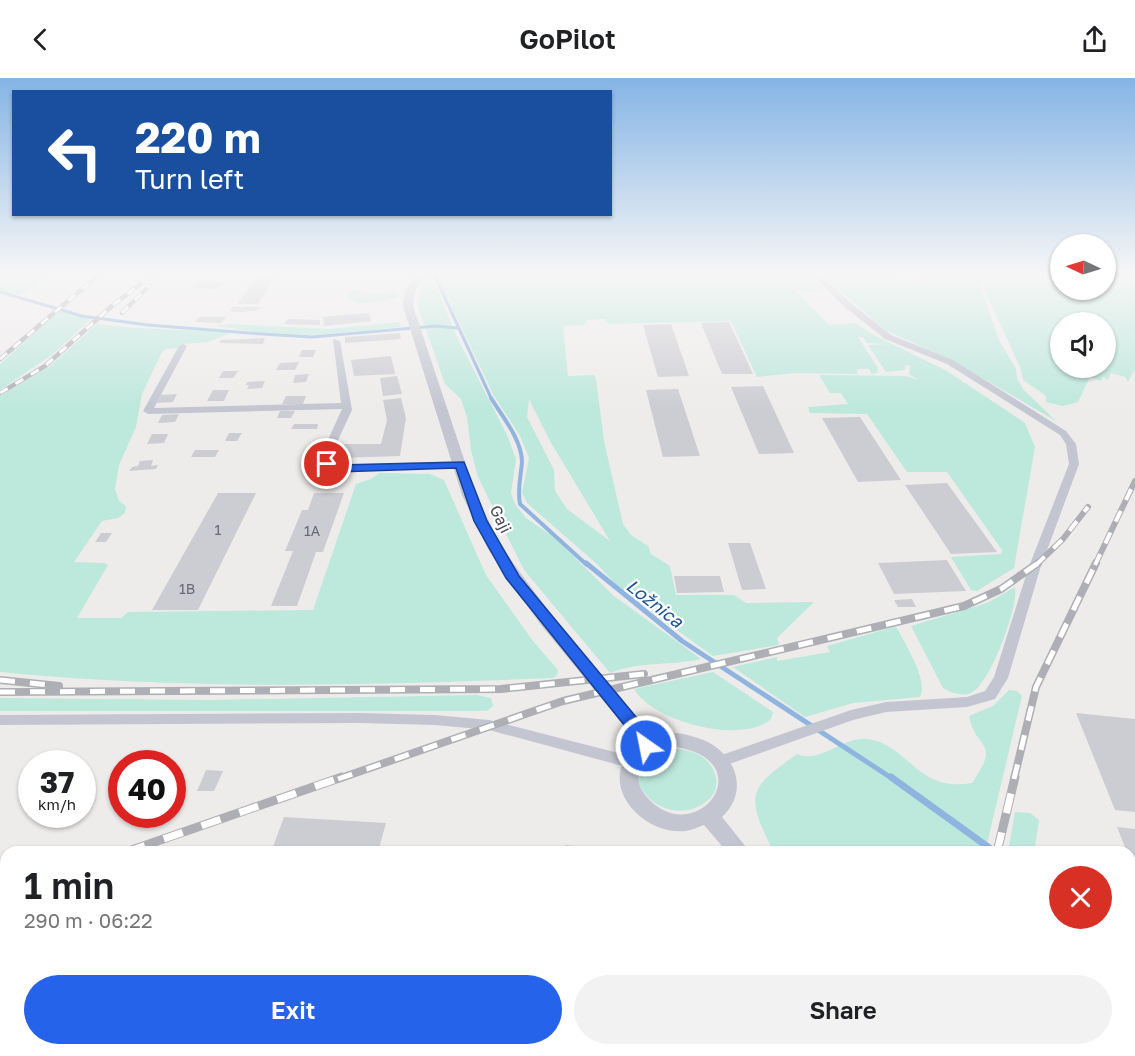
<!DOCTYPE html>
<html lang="en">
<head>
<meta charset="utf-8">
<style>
	body { margin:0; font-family:"Golos Text",sans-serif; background:#f2f2f2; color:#202124; height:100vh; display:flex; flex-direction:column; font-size:22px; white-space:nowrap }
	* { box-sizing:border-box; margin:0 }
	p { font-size:20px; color:#757577 }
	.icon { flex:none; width:33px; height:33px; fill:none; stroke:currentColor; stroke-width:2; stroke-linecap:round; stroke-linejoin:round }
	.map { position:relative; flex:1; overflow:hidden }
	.sheet { position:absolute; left:0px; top:768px; width:1136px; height:210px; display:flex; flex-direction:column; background:#fff; border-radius:18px 18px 0 0; box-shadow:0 2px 4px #0004 }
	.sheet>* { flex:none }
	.banner { position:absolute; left:12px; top:12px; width:600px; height:126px; border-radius:0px; box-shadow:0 2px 4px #0004; background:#1a4fa0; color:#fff; overflow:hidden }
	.needle { width:39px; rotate:274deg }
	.fabs { position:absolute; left:1050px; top:156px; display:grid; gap:12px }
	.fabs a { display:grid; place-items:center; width:66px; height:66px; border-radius:50%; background:#fff; box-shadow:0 2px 4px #0004; font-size:30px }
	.speed { position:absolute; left:18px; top:672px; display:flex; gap:12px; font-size:30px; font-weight:700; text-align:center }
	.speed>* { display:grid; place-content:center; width:78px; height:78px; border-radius:50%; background:#fff; box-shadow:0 2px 4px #0004; line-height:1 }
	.speed small { font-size:15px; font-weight:400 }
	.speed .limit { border:9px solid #d22; background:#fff; color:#111 }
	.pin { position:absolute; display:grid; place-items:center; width:51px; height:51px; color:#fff; margin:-26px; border:3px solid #fff; border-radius:50%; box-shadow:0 2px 6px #0007 }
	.me { position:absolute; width:66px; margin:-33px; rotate:327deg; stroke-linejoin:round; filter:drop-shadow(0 0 4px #0008) }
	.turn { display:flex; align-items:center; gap:21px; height:126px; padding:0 24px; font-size:27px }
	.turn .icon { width:78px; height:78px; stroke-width:2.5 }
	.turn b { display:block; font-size:42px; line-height:51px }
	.round { display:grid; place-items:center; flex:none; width:63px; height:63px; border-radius:32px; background:#f2f2f2 }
	.overview { display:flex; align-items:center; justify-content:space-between; height:102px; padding:0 24px }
	h1 { font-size:36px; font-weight:600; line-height:45px }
	.action { display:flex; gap:12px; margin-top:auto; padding:12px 24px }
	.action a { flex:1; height:69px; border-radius:36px; background:#2563eb; color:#fff; font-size:24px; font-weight:600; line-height:69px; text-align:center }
	.action a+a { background:#f2f2f2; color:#202124 }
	header { display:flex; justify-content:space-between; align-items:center; height:78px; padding:0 24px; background:#fff; font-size:27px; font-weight:600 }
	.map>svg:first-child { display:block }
	.green { fill:#bde8dc; fill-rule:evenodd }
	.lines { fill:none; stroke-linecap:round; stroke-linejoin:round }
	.stream-far3 { stroke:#8fb4e0; stroke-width:3 }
	.stream-far2 { stroke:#8fb4e0; stroke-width:4 }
	.stream-far1 { stroke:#8fb4e0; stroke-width:5 }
	.stream { stroke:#8fb4e0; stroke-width:7 }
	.building { fill:#cccdd3 }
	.minor { fill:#c3c6d1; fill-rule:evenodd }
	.tertiary { fill:#c3c6d1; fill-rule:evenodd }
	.rail-far3-casing { stroke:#aeafb5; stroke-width:4.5 }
	.rail-far2-casing { stroke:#aeafb5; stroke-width:6 }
	.rail-far1-casing { stroke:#aeafb5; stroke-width:8 }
	.rail-casing { stroke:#aeafb5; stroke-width:9 }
	.rail-far3 { stroke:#fff; stroke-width:3; stroke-dasharray:9; stroke-linecap:butt }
	.rail-far2 { stroke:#fff; stroke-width:4; stroke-dasharray:12; stroke-linecap:butt }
	.rail-far1 { stroke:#fff; stroke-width:5; stroke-dasharray:15; stroke-linecap:butt }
	.rail { stroke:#fff; stroke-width:7; stroke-dasharray:20; stroke-linecap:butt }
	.route { fill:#2563eb; stroke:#184099; stroke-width:1.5 }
	.labels { text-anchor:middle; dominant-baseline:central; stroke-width:4.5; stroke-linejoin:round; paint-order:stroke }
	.number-label { font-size:14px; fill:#686a75 }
	.street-label { font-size:16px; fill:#464956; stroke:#fff }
	.water-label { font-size:18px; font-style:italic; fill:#1c5194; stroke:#fff }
</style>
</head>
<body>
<header><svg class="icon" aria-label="back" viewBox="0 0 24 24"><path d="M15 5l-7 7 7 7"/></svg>GoPilot<svg class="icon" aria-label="share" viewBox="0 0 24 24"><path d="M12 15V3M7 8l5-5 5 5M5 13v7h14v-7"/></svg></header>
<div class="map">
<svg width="1135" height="978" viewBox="0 0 1135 978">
	<rect width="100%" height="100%" fill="#eeeceb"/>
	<path class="green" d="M0 194H55C37 207 24 221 0 216Z
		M430 194 457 259 508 359 516 381 511 415 515 426 526 440 555 460 614 518 701 581C670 588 640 583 610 595L524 492 478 399 471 372 467 339 461 321 445 306 417 226 420 212Z
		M435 194H809L825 213 806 214 794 211 829 247 855 245 874 257 947 293 1025 345 1035 369 1014 490 977 513 971 512 951 479 1001 476 1002 472 947 394H907L867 336 810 335 808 329 848 326 841 315H830L819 297 906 298 918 302 909 296 910 288 905 287V292L886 294 868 267 887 266 867 265 863 259H858L878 290 877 295 871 296 869 291H857L858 296 795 295 757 299 731 243 608 246 605 241 588 242 584 247 563 248 568 298 594 297 596 301 604 363 623 446 631 457 648 468 651 476 670 488 676 517H734L746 525 814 524 777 560 779 567 713 578 621 512 597 486 527 425 522 415 529 380 520 358 493 316ZM529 321 550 363 610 463 567 431 555 413 554 392 527 339Z
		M819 194H861L892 199 922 208 924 207 917 201 924 198 923 197 912 198 910 196 914 195 911 194 891 197 873 194H1060V212H1106V194H1135V291L1128 304 1125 299 1111 295 1108 302 1103 299 1101 303 1090 299 1078 324 1063 328 1046 324V318L1023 302 1020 289 987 217 983 205H979L999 262 1016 291 1017 300 1023 311 1056 343 953 283 885 252ZM1060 244H1106V290H1060Z
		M351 212 374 216 394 213 400 216 398 219C384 223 351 233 346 214Z
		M59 233 92 240 53 276 0 312V286Z
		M399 244 400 249 313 257 264 255 217 248 228 246 330 251Z
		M97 246 136 250 232 254 209 264 182 266 179 270 166 271 162 274 142 316 136 349 119 387 115 411 119 423 126 428 125 435 118 440 102 443 74 484 105 485 108 487 77 540H121L128 534 313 532 356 406 371 401 379 395 430 396 444 402 486 497 533 563 558 592 557 597 553 600C368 608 184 612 0 594V318L49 289Z
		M1015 509C1019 528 991 602 974 613 965 620 952 615 943 610L911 548 987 525Z
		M894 549 897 550C905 566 929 603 920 619L853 625 805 639 733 589 777 579V583L830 574 827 568Z
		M713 594 773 634 771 641C742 667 653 644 634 611Z
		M1009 612 1017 613 1022 618 985 774H774L772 771C745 716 749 710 797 676 821 686 843 658 868 661 909 667 917 715 972 705 1002 661 976 674 969 638L993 628Z
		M477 617 491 620 493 628 487 633H0V620L209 622Z
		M668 670C679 671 689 672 699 677 716 686 724 710 707 723 664 758 600 689 668 670Z
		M1015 734 1030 735 1039 742 1035 769 1041 774H1008Z
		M1130 853 1135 858V978H987L986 972H1130Z
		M888 972H962V978H889Z"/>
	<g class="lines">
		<path class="stream-far3" d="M433 194 492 322
			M0 214 82 238 148 247 262 256 312 259 436 248 457 250"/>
		<path class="stream-far2" d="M491 320C502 338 522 362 522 384 521 398 517 411 520 426L587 487"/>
		<path class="stream-far1" d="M586 485 682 563 893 701"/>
		<path class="stream" d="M891 699 995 774
			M1130 887 1135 893"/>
	</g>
	<path class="building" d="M260 194H279L258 226H238Z
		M197 203H225L218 211 190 210Z
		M232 229H260L258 232 241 234 230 233Z
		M369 235 371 243 324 248 323 239Z
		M200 239H226L221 245 195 244Z
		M288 241 320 242V247L284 246Z
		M729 244 753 296H722L701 245Z
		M671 246 689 298 658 299 643 247Z
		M400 255 401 261 345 265V259Z
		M265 260 263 266 219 265 221 262Z
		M302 272H316L313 279H299Z
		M391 278 395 296 354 298 351 282Z
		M299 284 295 292H276L280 285Z
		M223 293H238L233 300H219Z
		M309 296 306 304 293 305 295 297Z
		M397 298 402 316 383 318 380 300Z
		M265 303 262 310 247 311 249 307H246L247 304Z
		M763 308 794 375 759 376 731 309Z
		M678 311 700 378 663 379 646 312Z
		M213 312H229L224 323H207Z
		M177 316 173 324 157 325 161 317Z
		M286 318H306L303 326H282Z
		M401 320 406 340 400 378 340 380 344 366H381L387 342 383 322Z
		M280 333H295L291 340H277Z
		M179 336 175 344 158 345 162 337Z
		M860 339 901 402 858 404 822 340Z
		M294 346H318L317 351H291Z
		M229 355H242L237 363H225Z
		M152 356H168L164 365 147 366Z
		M195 372H219L215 379H191Z
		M153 382 151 388 158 387 156 391 129 393 132 389 138 388 140 383Z
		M947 405 997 474 951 476 905 407Z
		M218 415H256L198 532H152Z
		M314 415H344L323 474H316L297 528H271L293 473H285L302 432H308Z
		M101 455H112L106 464H95Z
		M728 465H750L766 511 742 512Z
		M947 482 966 513 894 516 878 485Z
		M674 498H720L724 514 677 515Z
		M912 521 916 529H898L894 522Z
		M1076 635 1135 641V734L1115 732Z
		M206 692 223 693 214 713H197Z
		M284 739 386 745 378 774H271Z
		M1117 749 1135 751V795L1130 774H1127Z
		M566 767 604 771V774H565Z
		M452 972H485L484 978H451Z
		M591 972H699L700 978H591Z
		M728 972H777L779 978H728Z"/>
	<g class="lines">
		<path class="minor" d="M809 194H817L852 226 891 257 953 282 1066 353 1076 366 1079 386 1040 491 1008 600 995 621 967 629 886 634 853 642 721 689 716 687 713 683 716 679 851 632 886 624 967 619 985 613 994 599 1028 491 1069 386 1066 366 1060 357 947 286 885 261 846 230Z
			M333 261 340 263 352 332 332 375V384L337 387 460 383 464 384 465 386 464 388 336 393 323 388 322 375 342 331 148 336 143 333 179 268 183 266 187 268 154 330 341 325Z
			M360 635 435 637 489 642 630 678 635 680 638 684 635 688 630 690 489 652 435 647 360 645 0 647V637Z"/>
		<path class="tertiary" d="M419 194H427L415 213 413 228 476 417 502 470 553 539 637 639 652 661C659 659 667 656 675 655 682 655 691 658 698 660 733 671 752 711 722 739L750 774H727L704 747C698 749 692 752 686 753 641 758 593 703 637 667L625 649 541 547 488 471 462 417 403 228 405 213ZM676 669C765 684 694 776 645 717 634 703 636 683 654 675 660 671 669 671 676 669Z
			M839 972H865L867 978H841Z"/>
		<defs>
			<path id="rail-far3" d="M122 235 150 207
				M0 281 102 194
				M0 315 45 288 113 227 156 194"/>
			<path id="rail-far2" d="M1036 487 1063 461 1088 429
				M1095 487 1135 403"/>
			<path id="rail-far1" d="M0 602 59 608
				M0 614 501 611 644 596
				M338 701 563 623 964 528 1001 511 1038 485
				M1014 701 1036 609 1096 485"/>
			<path id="rail" d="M126 774 342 699
				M997 774 1015 699
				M0 818 6 816
				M972 972V978"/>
		</defs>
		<use href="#rail-far3" class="rail-far3-casing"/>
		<use href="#rail-far2" class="rail-far2-casing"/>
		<use href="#rail-far1" class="rail-far1-casing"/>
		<use href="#rail" class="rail-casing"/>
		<use href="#rail-far3" class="rail-far3"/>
		<use href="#rail-far2" class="rail-far2"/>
		<use href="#rail-far1" class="rail-far1"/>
		<use href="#rail" class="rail"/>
	</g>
	<linearGradient id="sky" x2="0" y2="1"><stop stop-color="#84b4e5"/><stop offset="0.59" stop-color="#f7f6f6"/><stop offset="1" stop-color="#f7f6f6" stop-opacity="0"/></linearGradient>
	<rect width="1135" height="331" fill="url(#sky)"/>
	<path class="route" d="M327 383 338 387 464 384 487 443 519 498 636 639 655 668 653 673H640L625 648 506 500 474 443 456 390 336 394 323 389V384Z"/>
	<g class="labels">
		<g class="number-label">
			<text x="218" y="451">1</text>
			<text x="312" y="452">1A</text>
			<text x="187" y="510">1B</text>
		</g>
		<g class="street-label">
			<text transform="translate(501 441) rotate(64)">Gaji</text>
		</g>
		<g class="water-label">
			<text transform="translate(655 525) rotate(38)">Ložnica</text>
		</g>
	</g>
</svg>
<div class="fabs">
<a><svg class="needle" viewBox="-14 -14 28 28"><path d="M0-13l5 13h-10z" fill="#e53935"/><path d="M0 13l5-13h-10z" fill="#757577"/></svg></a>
<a><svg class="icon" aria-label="sound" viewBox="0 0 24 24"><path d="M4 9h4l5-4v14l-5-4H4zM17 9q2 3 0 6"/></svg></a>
</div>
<div class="speed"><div>37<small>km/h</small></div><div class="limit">40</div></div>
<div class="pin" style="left:327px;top:386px;background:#d93025"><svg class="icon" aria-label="arrive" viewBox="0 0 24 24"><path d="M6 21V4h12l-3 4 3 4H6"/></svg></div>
<svg class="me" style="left:646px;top:668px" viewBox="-20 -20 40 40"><circle r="17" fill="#2563eb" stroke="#fff" stroke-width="3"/><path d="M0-11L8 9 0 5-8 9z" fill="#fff"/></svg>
<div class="banner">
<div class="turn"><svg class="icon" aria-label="left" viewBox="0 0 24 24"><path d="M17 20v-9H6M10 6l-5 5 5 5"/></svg><div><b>220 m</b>Turn left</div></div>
</div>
<section class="sheet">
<div class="overview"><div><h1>1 min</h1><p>290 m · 06:22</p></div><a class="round" style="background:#d93025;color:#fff"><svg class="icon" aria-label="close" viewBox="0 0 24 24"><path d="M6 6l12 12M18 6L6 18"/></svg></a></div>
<div class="action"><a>Exit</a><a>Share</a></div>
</section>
</div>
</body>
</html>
